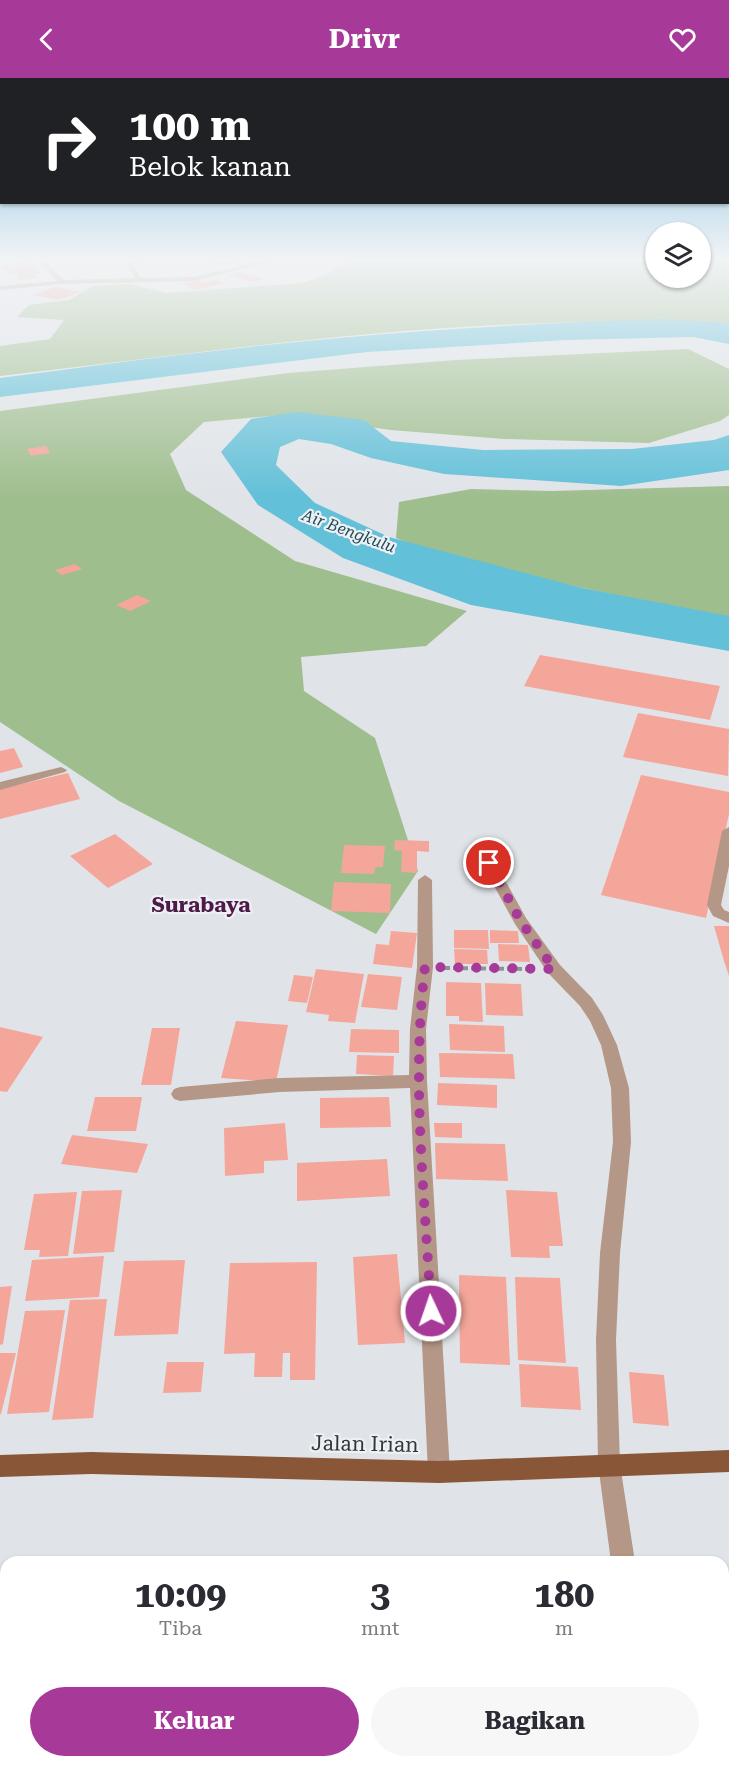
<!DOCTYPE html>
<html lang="id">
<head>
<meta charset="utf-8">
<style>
	body { margin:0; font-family:"Roboto Serif",serif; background:#f7f7f7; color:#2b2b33; height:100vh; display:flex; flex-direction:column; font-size:22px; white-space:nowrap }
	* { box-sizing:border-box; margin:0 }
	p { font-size:20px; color:#7c7c81 }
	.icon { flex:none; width:33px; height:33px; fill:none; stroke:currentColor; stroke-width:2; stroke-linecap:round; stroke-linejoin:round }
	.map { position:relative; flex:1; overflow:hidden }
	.drawer { position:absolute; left:0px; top:1478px; width:729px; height:212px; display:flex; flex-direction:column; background:#fff; border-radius:18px 18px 0 0; box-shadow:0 2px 4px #0004 }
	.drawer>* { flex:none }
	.hud { position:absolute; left:0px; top:0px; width:729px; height:126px; box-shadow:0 2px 4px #0004; background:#202124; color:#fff; overflow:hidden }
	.controls { position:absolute; left:645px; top:144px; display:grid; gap:12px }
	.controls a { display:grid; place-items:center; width:66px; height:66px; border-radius:50%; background:#fff; box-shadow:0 2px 4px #0004; font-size:30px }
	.pin { position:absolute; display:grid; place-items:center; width:51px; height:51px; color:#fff; margin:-26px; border:3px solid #fff; border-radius:50%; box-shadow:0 2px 6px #0007 }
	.me { position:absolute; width:66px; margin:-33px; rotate:357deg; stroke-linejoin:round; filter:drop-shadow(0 0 4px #0008) }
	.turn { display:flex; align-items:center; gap:21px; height:126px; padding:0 30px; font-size:27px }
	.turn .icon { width:78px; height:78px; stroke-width:2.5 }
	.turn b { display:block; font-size:42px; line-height:51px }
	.eta { display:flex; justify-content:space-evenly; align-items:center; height:102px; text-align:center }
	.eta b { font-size:36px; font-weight:700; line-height:42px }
	.primary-button { display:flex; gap:12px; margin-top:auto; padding:12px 30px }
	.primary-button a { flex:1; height:69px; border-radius:36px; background:#a73999; color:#fff; font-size:24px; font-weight:700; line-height:69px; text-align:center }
	.primary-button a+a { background:#f7f7f7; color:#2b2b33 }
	header { display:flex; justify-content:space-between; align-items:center; height:78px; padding:0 30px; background:#a73999; color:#fff; font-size:27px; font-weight:700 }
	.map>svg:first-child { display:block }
	.green { fill:#9fbe8e }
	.water { fill:#62c0d8 }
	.building { fill:#f4a69b }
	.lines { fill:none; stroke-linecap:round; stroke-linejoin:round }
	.path { stroke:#909396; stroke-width:4; stroke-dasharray:6 3; stroke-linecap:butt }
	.service { fill:#b49786; fill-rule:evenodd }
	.minor { fill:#b49786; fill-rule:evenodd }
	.primary { fill:#895737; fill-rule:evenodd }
	.route { stroke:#a73999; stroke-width:10; stroke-dasharray:0 18 }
	.labels { text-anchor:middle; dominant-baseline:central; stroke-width:4.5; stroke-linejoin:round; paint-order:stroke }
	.far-water-label { font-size:16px; font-style:italic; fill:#214c57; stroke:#edf1f5 }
	.quarter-label { font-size:21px; font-weight:bold; fill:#4f1a48; stroke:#edf1f5 }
	.near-street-label { font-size:21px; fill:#333536; stroke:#edf1f5 }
</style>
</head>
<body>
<header><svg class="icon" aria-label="back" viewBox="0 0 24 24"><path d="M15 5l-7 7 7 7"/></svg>Drivr<svg class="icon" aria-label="heart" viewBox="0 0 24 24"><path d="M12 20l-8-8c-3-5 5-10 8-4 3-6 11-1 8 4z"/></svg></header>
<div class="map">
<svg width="729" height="1688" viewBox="0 0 729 1688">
	<rect width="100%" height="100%" fill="#e0e4e8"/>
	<path class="green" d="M373 182H655L656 200H700L701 182H729V248C485 232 242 270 0 298V268L50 261 64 242 17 239 29 227 69 222 93 208 129 206 167 215 302 205 327 196 344 186Z
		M688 271 729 291V337L720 343 649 365 504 361 391 352 282 337 204 344 170 376 186 412 295 483 467 533 426 568 301 579 304 613 375 660 418 793 376 856 119 723 0 644V333L288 295 456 282Z
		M729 408V541L455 483 396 460 399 424 471 411 552 413Z"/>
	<path class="water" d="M661 241 729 245V266L693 259 566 262 367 274 0 319V300C113 285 225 270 339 260 446 250 553 245 661 241Z
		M296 334 364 342 391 363 483 372 632 371 714 362 729 357V392L621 408 444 396 371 380 331 366 299 361 280 369 276 387 315 425 389 459 582 510 729 538V573L471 527 343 480 258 427 221 374 251 341Z"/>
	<path class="building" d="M205 182H242V183L226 188Z
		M25 183 39 192 41 196H34L38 200 19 202 16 199 20 198 16 195 7 196 4 194 12 193 4 192 1 188Z
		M240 194 264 201 252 204 228 197Z
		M198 202 203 204 217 202 225 205 196 212 181 205Z
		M55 209 81 214 59 222 33 217Z
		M46 368 50 375 31 378 27 371Z
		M75 486 82 491 62 497 55 492Z
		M137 517 151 523 130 533 116 527Z
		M540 577 720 608 710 642 524 608Z
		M638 635 729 651 728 698 623 679Z
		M14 670 23 689 0 695V673Z
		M68 695 80 721 0 741V711Z
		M641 697 729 714V736L706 840 601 817Z
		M115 756 153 786 108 810 70 778Z
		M395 762 429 763V774L417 773V795L401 794 402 773 394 772Z
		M344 767 385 768 383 789H375L374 796 341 795Z
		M334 804 391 806 390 835 331 833Z
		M714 848H729V898L724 883Z
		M454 852H488L489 871 454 870Z
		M490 852 518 853 519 865H490Z
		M391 853 417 855 412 890 373 886 376 866 389 867Z
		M498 866 528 867 530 884 499 883Z
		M454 871 487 872 488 886H455Z
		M316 891 364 896 355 945 328 943 329 937 306 934Z
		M368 896 402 899 397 932 361 929Z
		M294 897 313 899 307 925 288 923Z
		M446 904 481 905 483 944 459 943V938H446Z
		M485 905 521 906 523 938 486 937Z
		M236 943 288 947 276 1004 221 1000Z
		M449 946 504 948 505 974 450 972Z
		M0 949 43 959 7 1014 0 1013Z
		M152 950H180L171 1007H141Z
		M351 951 399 952V975L349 974Z
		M439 975 513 976 515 1001 440 999Z
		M357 977 394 978 393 998 356 996Z
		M438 1005 497 1007V1030L437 1027Z
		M95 1019H142L136 1053H87Z
		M389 1019 391 1049 320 1050V1020Z
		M285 1045 288 1082 264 1083V1095L225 1098 224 1050Z
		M434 1045H462V1060L435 1059Z
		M72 1057 148 1066 137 1095 61 1086Z
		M435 1065 505 1066 508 1103 436 1101Z
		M387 1081 390 1118 297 1123V1085Z
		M122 1112 114 1174 73 1176 82 1113Z
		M506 1112 557 1114 563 1168H549L550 1180 511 1179Z
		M77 1114 68 1178 39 1179 40 1172H24L34 1116Z
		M397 1176 405 1265 358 1267 353 1179Z
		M104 1178 99 1219 25 1223 32 1182Z
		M185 1182 178 1256 114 1258 124 1183Z
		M317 1184 315 1302H290V1275H283L282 1299H254L255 1275 224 1276 230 1185Z
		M459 1197 506 1199 510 1287 460 1285Z
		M515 1199 560 1200 566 1285 518 1282Z
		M12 1208 3 1266 0 1267V1209Z
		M107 1221 93 1340 52 1342 70 1222Z
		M65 1232 49 1334 7 1336 25 1233Z
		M0 1275H16L1 1336H0Z
		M167 1284H204L201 1314 163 1315Z
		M519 1286 578 1289 581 1332 521 1329Z
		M629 1294 664 1297 669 1348 633 1345Z"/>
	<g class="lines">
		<path class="path" d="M444 890 530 891"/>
		<path class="service" d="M61 689 67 692 65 694 0 712V704Z"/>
		<path class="minor" d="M37 182H44L64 202 135 200 126 185 145 182 133 186 141 200 194 199 266 182H278L194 203 62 206 0 212V208L57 203Z
			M729 749V788L721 827 724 832 729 834V845L713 838 707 827 722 753Z
			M478 762 485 766 526 840 560 887 592 920 603 937 617 967 629 1010 631 1064 620 1175 616 1262 620 1386 635 1484H611L598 1386 596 1262 600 1175 613 1064 611 1010 601 967 590 943 580 928 548 895 515 846 471 766Z
			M425 797 432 802 433 889 426 951 427 1003 450 1394 447 1402 439 1405 431 1402 428 1394 410 1010 280 1014 180 1023 174 1021 171 1016 174 1011 180 1009 280 1000 409 997 410 951 417 889 418 802Z
			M723 1589H729V1615H723Z
			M442 1683H468L469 1688H443Z
			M639 1683H665L666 1688H640Z"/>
		<path class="primary" d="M729 1372V1394L439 1405 91 1396 0 1399V1377L91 1374 439 1383Z"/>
	</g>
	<linearGradient id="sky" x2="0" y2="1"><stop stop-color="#72b9e2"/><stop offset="0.43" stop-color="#f1f3f5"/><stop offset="1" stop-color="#f1f3f5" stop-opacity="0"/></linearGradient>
	<rect width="729" height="419" fill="url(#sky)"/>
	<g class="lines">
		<path class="route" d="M431 1233C425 1119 411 1003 425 889L554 891 520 842 489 785"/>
	</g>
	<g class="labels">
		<g class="far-water-label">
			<text transform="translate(349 453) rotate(20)">Air Bengkulu</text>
		</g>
		<g class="quarter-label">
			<text x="201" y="827">Surabaya</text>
		</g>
		<g class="near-street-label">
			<text transform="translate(365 1366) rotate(1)">Jalan Irian</text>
		</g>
	</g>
</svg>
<div class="controls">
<a><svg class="icon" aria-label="layers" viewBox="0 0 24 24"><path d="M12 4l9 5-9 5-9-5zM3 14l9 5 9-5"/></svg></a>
</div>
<div class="pin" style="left:489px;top:785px;background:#d93025"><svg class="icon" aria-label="arrive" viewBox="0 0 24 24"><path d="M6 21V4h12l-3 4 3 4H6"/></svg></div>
<svg class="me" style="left:431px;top:1233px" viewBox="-20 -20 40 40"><circle r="17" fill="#a73999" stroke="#fff" stroke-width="3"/><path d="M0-11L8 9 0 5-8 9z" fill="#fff"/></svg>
<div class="hud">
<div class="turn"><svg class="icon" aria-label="right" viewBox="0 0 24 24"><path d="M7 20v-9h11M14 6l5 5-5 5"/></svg><div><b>100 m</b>Belok kanan</div></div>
</div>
<section class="drawer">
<div class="eta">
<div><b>10:09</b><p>Tiba</p></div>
<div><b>3</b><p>mnt</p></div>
<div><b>180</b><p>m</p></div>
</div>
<div class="primary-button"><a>Keluar</a><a>Bagikan</a></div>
</section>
</div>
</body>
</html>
